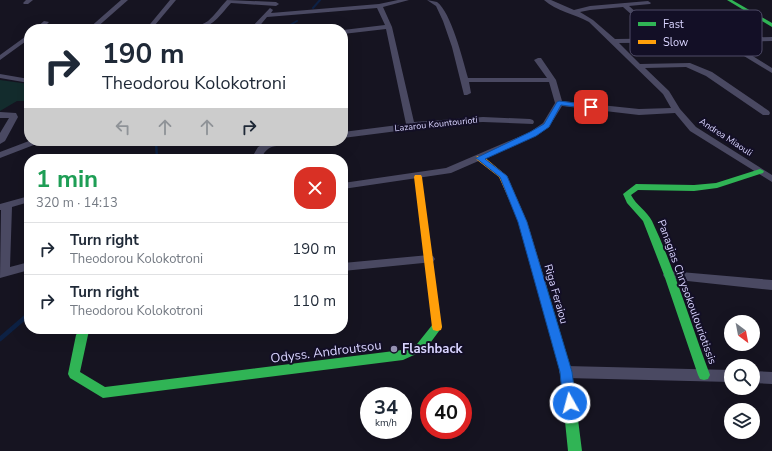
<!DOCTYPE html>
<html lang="en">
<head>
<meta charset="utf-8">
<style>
	body { margin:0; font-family:"Nunito Sans",sans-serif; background:#f2f2f3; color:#1f2937; height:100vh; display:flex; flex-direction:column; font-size:15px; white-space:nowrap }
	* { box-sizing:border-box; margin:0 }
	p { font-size:13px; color:#747a83 }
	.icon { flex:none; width:22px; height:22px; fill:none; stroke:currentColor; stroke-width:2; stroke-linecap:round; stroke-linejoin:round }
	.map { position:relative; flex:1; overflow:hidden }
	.side { position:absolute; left:24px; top:154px; width:324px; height:180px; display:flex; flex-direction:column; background:#fff; border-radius:16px; box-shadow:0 4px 16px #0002 }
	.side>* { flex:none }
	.hud { position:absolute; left:24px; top:24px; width:324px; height:122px; border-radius:16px; box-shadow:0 4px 16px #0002; background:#fff; color:#1f2937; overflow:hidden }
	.needle { width:26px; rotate:148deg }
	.tools { position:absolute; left:724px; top:315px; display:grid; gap:8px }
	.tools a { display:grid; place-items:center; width:36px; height:36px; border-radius:50%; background:#fff; box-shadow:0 4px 16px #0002; font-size:20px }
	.speed { position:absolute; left:360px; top:387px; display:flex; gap:8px; font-size:20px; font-weight:700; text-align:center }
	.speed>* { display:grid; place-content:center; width:52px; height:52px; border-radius:50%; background:#fff; box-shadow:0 4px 16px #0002; line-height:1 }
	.speed small { font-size:10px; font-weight:400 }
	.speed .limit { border:6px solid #d22; background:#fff; color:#111 }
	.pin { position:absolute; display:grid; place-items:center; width:34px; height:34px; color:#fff; margin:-17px; border-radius:8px; box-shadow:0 2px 6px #0006 }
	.me { position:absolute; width:44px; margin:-22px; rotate:353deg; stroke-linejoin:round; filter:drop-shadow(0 0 3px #0008) }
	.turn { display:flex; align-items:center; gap:14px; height:84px; padding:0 12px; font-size:18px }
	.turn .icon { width:52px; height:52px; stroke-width:2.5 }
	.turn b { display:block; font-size:28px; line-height:34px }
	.lanes { display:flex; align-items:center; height:38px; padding:0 12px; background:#0003; justify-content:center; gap:20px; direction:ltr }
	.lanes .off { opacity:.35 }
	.round { display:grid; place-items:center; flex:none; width:42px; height:42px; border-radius:16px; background:#f2f2f3 }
	.summary { display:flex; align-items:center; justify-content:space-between; height:68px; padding:0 12px }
	h1 { font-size:24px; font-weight:700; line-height:30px; color:#1e9e55 }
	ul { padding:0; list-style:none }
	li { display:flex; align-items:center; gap:12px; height:52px; padding:0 12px; border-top:1px solid #e0e1e3 }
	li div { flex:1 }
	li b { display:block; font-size:15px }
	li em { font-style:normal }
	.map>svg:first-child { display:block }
	.green { fill:#132c2d }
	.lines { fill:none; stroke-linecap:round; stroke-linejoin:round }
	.stream-far2 { stroke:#0d2144; stroke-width:2 }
	.stream-far1 { stroke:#0d2144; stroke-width:2.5 }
	.stream { stroke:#0d2144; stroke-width:4.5 }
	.street { fill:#4a4962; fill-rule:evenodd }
	.fast { fill:#30b455; fill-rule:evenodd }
	.slow { fill:#ff9f0a; fill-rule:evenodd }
	.route { fill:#1a73e8; stroke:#114b97 }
	.poi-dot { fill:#9591b1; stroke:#130f26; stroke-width:1.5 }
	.labels { text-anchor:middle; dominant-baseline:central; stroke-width:4; stroke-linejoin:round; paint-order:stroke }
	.far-street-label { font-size:9px; fill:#d9d4ff; stroke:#130f26 }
	.street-label { font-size:11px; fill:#d9d4ff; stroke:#130f26 }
	.near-poi-label { font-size:13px; font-weight:bold; fill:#d9d4ff; stroke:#130f26; text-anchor:start }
	.near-street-label { font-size:13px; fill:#d9d4ff; stroke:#130f26 }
	.key { fill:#130f26; stroke:#4e4a67; stroke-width:1 }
	.key-label { font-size:11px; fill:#d9d4ff }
</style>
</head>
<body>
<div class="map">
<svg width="772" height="451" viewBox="0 0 772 451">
	<rect width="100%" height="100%" fill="#161421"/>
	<path class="green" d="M0 80 29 84V98L25 101H17L0 111Z"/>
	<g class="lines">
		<path class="stream-far2" d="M313 8 320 0
			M283 29 297 21"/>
		<path class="stream-far1" d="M156 141 157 159"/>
		<path class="stream" d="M0 339 29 314"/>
		<path class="street" d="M26 0H33L28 4H24L23 3Z
			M121 0H128L95 29H88Z
			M170 0H176L155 25C172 27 193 31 208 21 215 15 220 7 227 0L276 2 279 4 276 6 231 3C221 14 214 25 200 29H146Z
			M398 0H409L383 7 392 27 414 122 483 117 530 119 533 120 534 122 533 124 483 122 460 123 343 138V132L406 124 386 29 343 34V30L385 25 377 8 267 17 257 29H250L270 8 273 10 271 13 379 4Z
			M427 0 437 2C451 12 463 60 468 78H547L534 60 538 58H541L556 80 562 101 639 109 671 108 663 94 589 22C575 14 556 11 544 0H551L574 10 590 6 648 1 651 3 650 4 629 6 645 20H663L666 22 663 24 641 23 623 7 590 10 580 12 593 20 615 39 772 37V41L730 42 772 68V73L721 42 619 43 640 64 690 63 712 72 769 111 770 113 769 115H763L706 76 686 67 645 68 669 91 680 109 696 127 772 175V182L690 131 675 113 639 115 562 106 549 127 536 136 451 173 343 189V183L446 168 530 132 543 123 555 103 549 82H469L471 93 467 95H464L452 47 443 21 436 6Z
			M44 21 49 22 42 29H35Z
			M29 34V39L0 60V55Z
			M0 74 29 79V83L0 78Z
			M0 112 16 113 18 117 5 141 0 144V133L9 118H0Z
			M29 141H41L39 143 0 158V152Z
			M270 141H295C283 151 270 138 261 159H251L258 147Z
			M29 196V202L12 207 10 267 29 262V270L0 278 1 210H0V204Z
			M429 255 433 256 435 259 433 262 343 271V263Z
			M669 271 772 280V290L669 279 665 278 663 275 665 272Z
			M566 366 731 370V382L566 378 561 376 559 372 561 368Z
			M753 371 772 372V384L753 383Z"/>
		<path class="fast" d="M727 0H732L772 23V27Z
			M760 169 764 171 763 173 717 188 694 191 638 190 631 195C636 205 647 211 652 221 675 270 691 324 710 375L708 379 704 380 700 379 698 375 664 275 643 221 627 203 623 194 636 184 694 185 716 183Z
			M542 284 546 285 547 288 572 372 582 451H568L560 372 537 288 538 285Z
			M437 323 441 324 442 327 425 350 403 360 103 398 70 378 68 374 76 335 80 329H90L88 335 80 372 105 387 402 350 417 344 433 324Z"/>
		<path class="slow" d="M477 156H483L507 176 527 222 547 288 546 291H538L537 288 519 222 499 177 477 160 476 158Z
			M415 175H421L422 177 442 327 441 330 437 331 433 330 432 327 414 177Z"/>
	</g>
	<path class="route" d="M559 101 591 105 594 107 591 109 561 105 549 127 536 136 485 159 507 176 527 222 572 372 576 403 574 407 570 409 565 407 563 403 560 372 518 222 500 177 476 158 530 132 544 124 557 102Z"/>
	<circle class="poi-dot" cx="394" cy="349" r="4"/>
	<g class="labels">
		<g class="far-street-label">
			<text transform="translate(436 124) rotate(-6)">Lazarou Kountourioti</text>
			<text transform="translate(726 137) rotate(33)">Andrea Miaouli</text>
		</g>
		<g class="street-label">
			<text transform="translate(687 292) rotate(70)">Panagias Chrysokoulouriotissis</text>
			<text transform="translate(556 294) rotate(74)">Riga Feraiou</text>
		</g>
		<g class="near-poi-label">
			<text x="402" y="349">Flashback</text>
		</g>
		<g class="near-street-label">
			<text transform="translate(326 352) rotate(-7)">Odyss. Androutsou</text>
		</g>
	</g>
	<rect x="630" y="10" width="132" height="46" rx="6" class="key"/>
	<rect x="638" y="22" width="18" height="4" fill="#30b455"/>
	<rect x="638" y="40" width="18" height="4" fill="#ff9f0a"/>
	<g class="key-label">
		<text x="663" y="28">Fast</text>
		<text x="663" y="46">Slow</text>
	</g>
</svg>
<div class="tools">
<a><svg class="needle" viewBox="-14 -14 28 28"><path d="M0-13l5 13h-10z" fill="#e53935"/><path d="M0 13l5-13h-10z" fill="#747a83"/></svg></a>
<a><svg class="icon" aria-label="search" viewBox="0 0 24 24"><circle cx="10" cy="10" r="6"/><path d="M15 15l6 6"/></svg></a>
<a><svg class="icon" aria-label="layers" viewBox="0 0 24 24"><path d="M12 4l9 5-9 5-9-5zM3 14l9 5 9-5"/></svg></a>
</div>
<div class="speed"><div>34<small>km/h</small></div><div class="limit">40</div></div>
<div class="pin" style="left:591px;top:107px;background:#d93025"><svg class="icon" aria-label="arrive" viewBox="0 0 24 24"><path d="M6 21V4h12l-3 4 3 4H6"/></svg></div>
<svg class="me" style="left:570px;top:403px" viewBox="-20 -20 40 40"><circle r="17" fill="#1a73e8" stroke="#fff" stroke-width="3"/><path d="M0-11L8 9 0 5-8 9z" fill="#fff"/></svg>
<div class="hud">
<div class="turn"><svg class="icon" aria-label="right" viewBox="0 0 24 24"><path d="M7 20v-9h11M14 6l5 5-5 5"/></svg><div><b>190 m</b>Theodorou Kolokotroni</div></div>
<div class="lanes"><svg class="icon off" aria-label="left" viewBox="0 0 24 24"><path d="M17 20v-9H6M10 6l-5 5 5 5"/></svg><svg class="icon off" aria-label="ahead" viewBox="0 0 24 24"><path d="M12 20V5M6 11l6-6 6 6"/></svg><svg class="icon off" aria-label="ahead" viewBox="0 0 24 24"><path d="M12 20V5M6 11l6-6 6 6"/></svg><svg class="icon" aria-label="right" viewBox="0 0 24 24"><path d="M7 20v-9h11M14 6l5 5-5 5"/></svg></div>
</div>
<section class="side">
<div class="summary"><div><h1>1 min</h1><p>320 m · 14:13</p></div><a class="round" style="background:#d93025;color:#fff"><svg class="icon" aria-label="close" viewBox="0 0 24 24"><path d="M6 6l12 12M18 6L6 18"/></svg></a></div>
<ul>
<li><svg class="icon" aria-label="right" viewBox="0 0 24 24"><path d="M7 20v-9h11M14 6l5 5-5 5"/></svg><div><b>Turn right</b><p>Theodorou Kolokotroni</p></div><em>190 m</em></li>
<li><svg class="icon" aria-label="right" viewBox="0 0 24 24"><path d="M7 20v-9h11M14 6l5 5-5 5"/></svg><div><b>Turn right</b><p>Theodorou Kolokotroni</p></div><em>110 m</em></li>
</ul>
</section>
</div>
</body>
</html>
